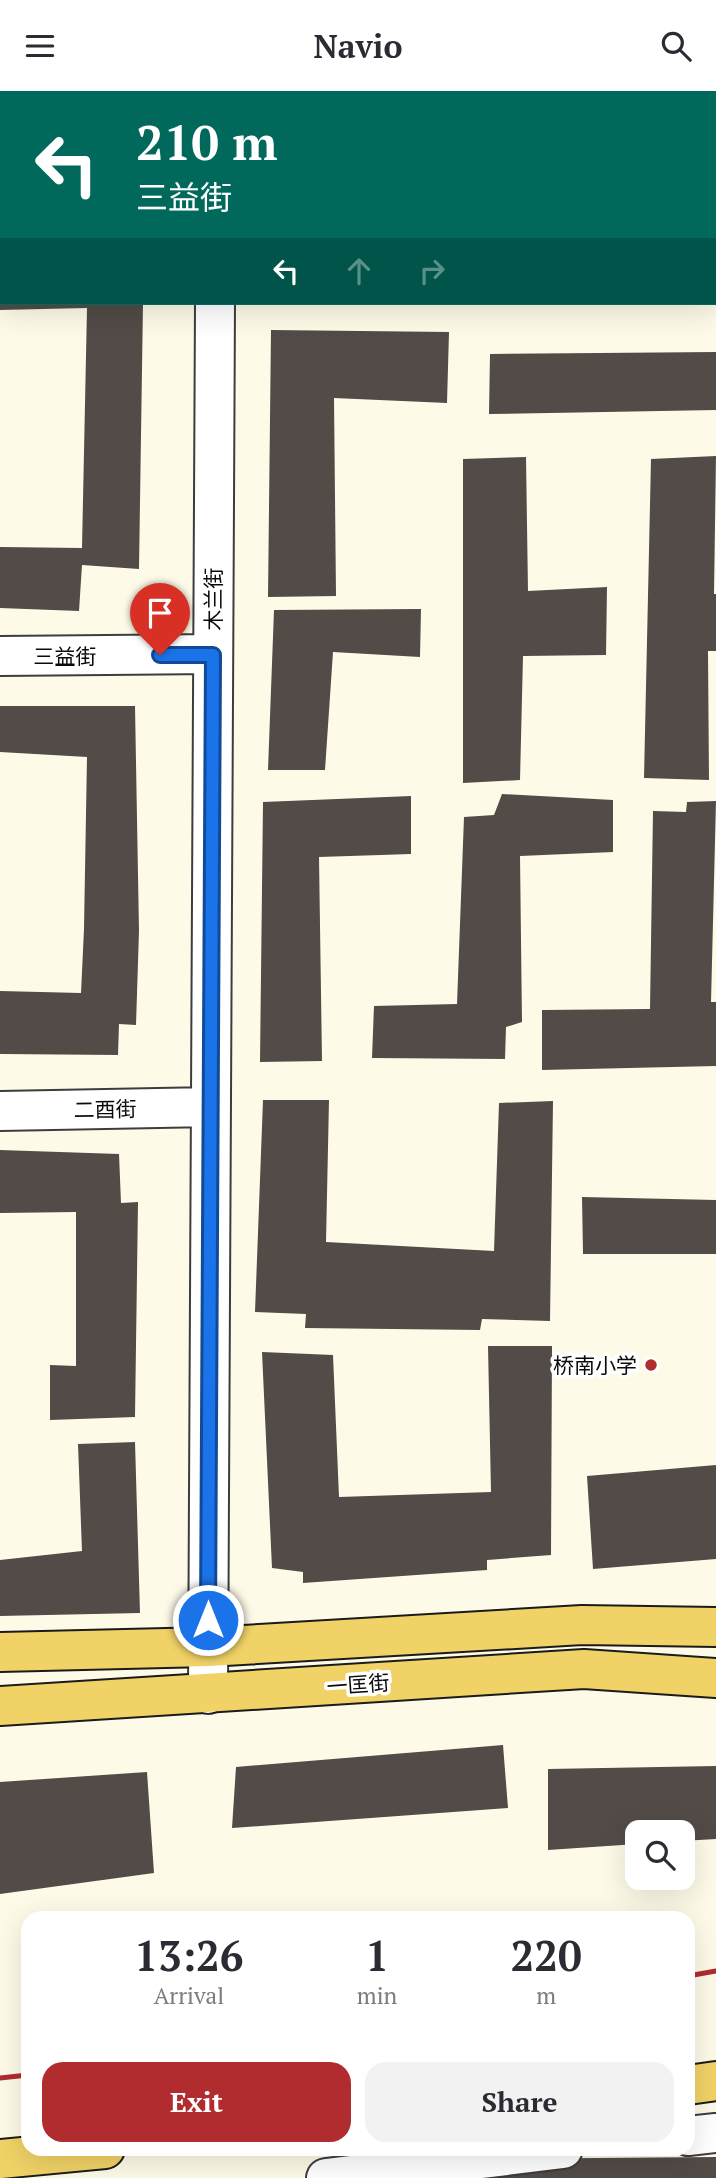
<!DOCTYPE html>
<html lang="en">
<head>
<meta charset="utf-8">
<style>
	body { margin:0; font-family:"PT Serif","Noto Sans SC",serif; background:#f2f2f3; color:#2b2b33; height:100vh; display:flex; flex-direction:column; font-size:26px; white-space:nowrap }
	* { box-sizing:border-box; margin:0 }
	p { font-size:23px; color:#7c7c81 }
	.icon { flex:none; width:38px; height:38px; fill:none; stroke:currentColor; stroke-width:2; stroke-linecap:round; stroke-linejoin:round }
	.map { position:relative; flex:1; overflow:hidden }
	.sheet { position:absolute; left:21px; top:1820px; width:674px; height:245px; display:flex; flex-direction:column; background:#fff; border-radius:21px; box-shadow:0 7px 28px #0002 }
	.sheet>* { flex:none }
	.top-card { position:absolute; left:0px; top:0px; width:718px; height:214px; box-shadow:0 7px 28px #0002; background:#00695c; color:#fff; overflow:hidden }
	.tools { position:absolute; left:625px; top:1729px; display:grid; gap:14px }
	.tools a { display:grid; place-items:center; width:70px; height:70px; border-radius:14px; background:#fff; box-shadow:0 7px 28px #0002; font-size:35px }
	.pin { position:absolute; display:grid; place-items:center; width:60px; height:60px; color:#fff; margin:-72px -30px; border-radius:50% 50% 50% 0; rotate:-45deg; box-shadow:0 0 7px #0007 }
	.pin .icon { rotate:45deg }
	.me { position:absolute; width:77px; margin:-38px; rotate:0deg; stroke-linejoin:round; filter:drop-shadow(0 0 5px #0008) }
	.turn { display:flex; align-items:center; gap:24px; height:147px; padding:0 21px; font-size:32px }
	.turn .icon { width:91px; height:91px; stroke-width:2.5 }
	.turn b { display:block; font-size:49px; line-height:60px }
	.lanes { display:flex; align-items:center; height:66px; padding:0 21px; background:#0003; justify-content:center; gap:35px; direction:ltr }
	.lanes .off { opacity:.35 }
	.eta { display:flex; justify-content:space-evenly; align-items:center; height:119px; text-align:center }
	.eta b { font-size:42px; font-weight:800; line-height:49px }
	.button { display:flex; gap:14px; margin-top:auto; padding:14px 21px }
	.button a { flex:1; height:80px; border-radius:21px; background:#b02c2f; color:#fff; font-size:28px; font-weight:800; line-height:80px; text-align:center }
	.button a+a { background:#f2f2f3; color:#2b2b33 }
	header { display:flex; justify-content:space-between; align-items:center; height:91px; padding:0 21px; background:#fff; font-size:32px; font-weight:800 }
	.map>svg:first-child { display:block }
	.building { fill:#524b47 }
	.lines { fill:none; stroke-linecap:round; stroke-linejoin:round }
	.minor-casing { stroke:#3d3d3d; stroke-width:42 }
	.major-casing { stroke:#1b1b1b; stroke-width:42 }
	.minor { stroke:#fff; stroke-width:38 }
	.major { stroke:#f0d266; stroke-width:38 }
	.rail { stroke:#b02c2f; stroke-width:5 }
	.route-casing { stroke:#114b97; stroke-width:18 }
	.route { stroke:#1a73e8; stroke-width:12 }
	.poi-dot { fill:#b02c2f; stroke:#fff; stroke-width:2.5 }
	.labels { text-anchor:middle; dominant-baseline:central; stroke-width:7; stroke-linejoin:round; paint-order:stroke }
	.street-label { font-size:21px; fill:#0a0a0a; stroke:#fff }
	.poi-label { font-size:21px; fill:#0a0a0a; stroke:#fff; text-anchor:end }
</style>
</head>
<body>
<header><svg class="icon" aria-label="menu" viewBox="0 0 24 24"><path d="M4 6h16M4 12h16M4 18h16"/></svg>Navio<svg class="icon" aria-label="search" viewBox="0 0 24 24"><circle cx="10" cy="10" r="6"/><path d="M15 15l6 6"/></svg></header>
<div class="map">
<svg width="716" height="2087" viewBox="0 0 716 2087">
	<rect width="100%" height="100%" fill="#fefae8"/>
	<path class="building" d="M0 212H143L139 478 82 474 79 520 0 517V456L82 457 87 217 0 219Z
		M271 239 449 241 447 312 334 307 336 505 268 506Z
		M716 261V319L489 323 490 263Z
		M716 365 714 503H716V560H708L709 689 644 687 651 368Z
		M526 366 528 500 607 496 606 564 523 565 520 689 463 692V368Z
		M421 518 420 566 333 561 325 679H268L274 519Z
		M0 615H135L139 840 136 934 119 933 118 964 0 963V900L81 902 84 838 87 666 0 661Z
		M502 703 613 709V761L520 765 522 931 506 936 505 968 372 967 374 915 457 913 464 726 494 724Z
		M411 705V763L319 766 322 970 260 971 263 711Z
		M716 710 711 911H716V975L542 979V919L650 918 653 720 686 721 687 711Z
		M263 1009H329L326 1151 494 1160 499 1012 553 1010 550 1230 482 1228 480 1239 305 1237 306 1223 255 1221Z
		M0 1059 119 1063 121 1112 138 1111 135 1326 50 1329V1274L76 1275V1121L0 1122Z
		M582 1106 716 1109V1163H583Z
		M488 1255H552L551 1464 487 1469V1479L303 1492V1481L272 1477 262 1261 333 1264 339 1406 491 1401Z
		M135 1351 140 1522 0 1525V1469L82 1460 78 1353Z
		M716 1374V1468L593 1478 587 1385Z
		M503 1654 508 1717 232 1737 236 1676Z
		M716 1675V1748L682 1750V1741H637V1753L548 1759V1678Z
		M147 1681 154 1782 0 1803V1691Z
		M716 2066V2087H492V2068Z"/>
	<g class="lines">
		<defs>
			<path id="minor" d="M216 2V0
				M0 124H2
				M0 565 213 563
				M0 1020 211 1016
				M208 1603 215 212
				M688 2045 716 2042
				M326 2087 563 2058"/>
			<path id="major" d="M0 1561 208 1556 582 1534 716 1536
				M0 1615 584 1578 716 1587
				M688 1994 716 1990
				M0 2068 105 2058"/>
		</defs>
		<use href="#minor" class="minor-casing"/>
		<use href="#major" class="major-casing"/>
		<use href="#minor" class="minor"/>
		<use href="#major" class="major"/>
		<path class="rail" d="M688 1885 716 1880
			M0 1987 28 1984"/>
	</g>
	<g class="lines">
		<defs>
			<path id="route" d="M160 564H213L208 1529"/>
		</defs>
		<use href="#route" class="route-casing"/>
		<use href="#route" class="route"/>
	</g>
	<circle class="poi-dot" cx="651" cy="1274" r="7"/>
	<g class="labels">
		<g class="street-label">
			<text transform="translate(213 508) rotate(-90)">木兰街</text>
			<text x="65" y="565">三益街</text>
			<text transform="translate(105 1018) rotate(-1)">二酉街</text>
			<text transform="translate(358 1593) rotate(-4)">一匡街</text>
		</g>
		<g class="poi-label">
			<text x="637" y="1274">桥南小学</text>
		</g>
	</g>
</svg>
<div class="tools">
<a><svg class="icon" aria-label="search" viewBox="0 0 24 24"><circle cx="10" cy="10" r="6"/><path d="M15 15l6 6"/></svg></a>
</div>
<div class="pin" style="left:160px;top:564px;background:#d93025"><svg class="icon" aria-label="arrive" viewBox="0 0 24 24"><path d="M6 21V4h12l-3 4 3 4H6"/></svg></div>
<svg class="me" style="left:208px;top:1529px" viewBox="-20 -20 40 40"><circle r="17" fill="#1a73e8" stroke="#fff" stroke-width="3"/><path d="M0-11L8 9 0 5-8 9z" fill="#fff"/></svg>
<div class="top-card">
<div class="turn"><svg class="icon" aria-label="left" viewBox="0 0 24 24"><path d="M17 20v-9H6M10 6l-5 5 5 5"/></svg><div><b>210 m</b>三益街</div></div>
<div class="lanes"><svg class="icon" aria-label="left" viewBox="0 0 24 24"><path d="M17 20v-9H6M10 6l-5 5 5 5"/></svg><svg class="icon off" aria-label="ahead" viewBox="0 0 24 24"><path d="M12 20V5M6 11l6-6 6 6"/></svg><svg class="icon off" aria-label="right" viewBox="0 0 24 24"><path d="M7 20v-9h11M14 6l5 5-5 5"/></svg></div>
</div>
<section class="sheet">
<div class="eta">
<div><b>13:26</b><p>Arrival</p></div>
<div><b>1</b><p>min</p></div>
<div><b>220</b><p>m</p></div>
</div>
<div class="button"><a>Exit</a><a>Share</a></div>
</section>
</div>
</body>
</html>
